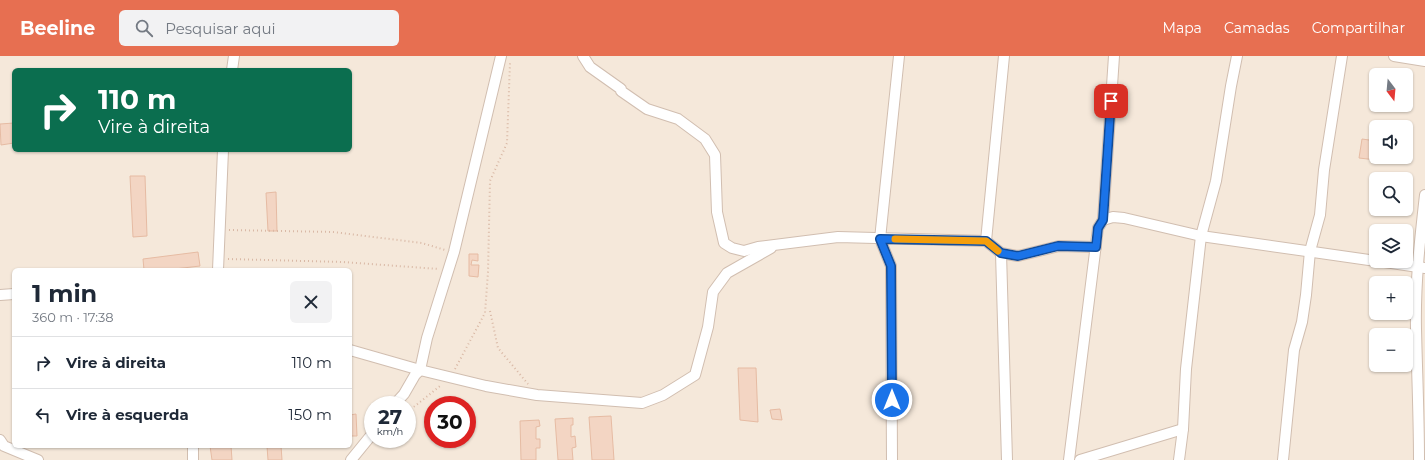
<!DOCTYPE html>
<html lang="pt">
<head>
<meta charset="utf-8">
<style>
  :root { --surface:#fff; --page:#f2f2f3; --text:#1f2937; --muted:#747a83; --line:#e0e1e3; --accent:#e76f51 }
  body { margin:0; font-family:Montserrat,sans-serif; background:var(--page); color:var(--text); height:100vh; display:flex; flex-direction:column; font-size:15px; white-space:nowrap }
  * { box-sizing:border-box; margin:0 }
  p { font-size:13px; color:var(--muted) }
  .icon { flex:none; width:22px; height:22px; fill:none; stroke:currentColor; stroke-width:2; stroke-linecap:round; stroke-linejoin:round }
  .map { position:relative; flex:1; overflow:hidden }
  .sheet { position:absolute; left:12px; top:212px; width:340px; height:180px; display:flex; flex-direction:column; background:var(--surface); border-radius:6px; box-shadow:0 1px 3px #0004 }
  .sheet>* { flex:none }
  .banner { position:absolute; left:12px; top:12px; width:340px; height:84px; border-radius:6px; box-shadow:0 1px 3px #0004; background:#0b6e4f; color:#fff; overflow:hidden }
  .needle { width:26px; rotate:164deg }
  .tools { position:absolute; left:1369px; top:12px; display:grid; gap:8px }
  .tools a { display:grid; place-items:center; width:44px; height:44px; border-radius:6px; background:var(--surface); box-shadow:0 1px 3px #0004; font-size:20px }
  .speed { position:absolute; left:364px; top:340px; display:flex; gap:8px; font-size:20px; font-weight:700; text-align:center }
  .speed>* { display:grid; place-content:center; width:52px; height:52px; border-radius:50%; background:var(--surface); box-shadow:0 1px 3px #0004; line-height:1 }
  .speed small { font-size:10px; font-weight:400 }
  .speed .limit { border:6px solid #d22; background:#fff; color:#111 }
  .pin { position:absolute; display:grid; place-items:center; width:34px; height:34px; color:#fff; margin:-17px; border-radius:8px; box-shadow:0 2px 6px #0006 }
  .me { position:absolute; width:44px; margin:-22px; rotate:0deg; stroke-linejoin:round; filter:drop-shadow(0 0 3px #0008) }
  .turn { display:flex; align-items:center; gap:14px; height:84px; padding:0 20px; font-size:18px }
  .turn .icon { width:52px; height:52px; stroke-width:2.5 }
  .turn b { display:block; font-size:28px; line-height:34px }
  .round { display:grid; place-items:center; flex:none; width:42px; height:42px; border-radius:6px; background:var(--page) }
  .summary { display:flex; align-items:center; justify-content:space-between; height:68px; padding:0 20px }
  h1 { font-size:24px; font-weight:700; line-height:30px }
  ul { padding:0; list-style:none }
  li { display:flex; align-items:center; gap:12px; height:52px; padding:0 20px; border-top:1px solid var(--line) }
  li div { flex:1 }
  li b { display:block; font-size:15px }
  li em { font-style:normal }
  header { display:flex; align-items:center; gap:24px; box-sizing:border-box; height:56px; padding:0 20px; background:var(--accent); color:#fff }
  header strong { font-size:19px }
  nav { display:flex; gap:22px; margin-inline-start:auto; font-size:14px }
  .search { width:280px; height:36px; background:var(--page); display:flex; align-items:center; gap:10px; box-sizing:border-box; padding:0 14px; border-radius:6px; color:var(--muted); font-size:15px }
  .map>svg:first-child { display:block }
</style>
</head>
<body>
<header>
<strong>Beeline</strong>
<div class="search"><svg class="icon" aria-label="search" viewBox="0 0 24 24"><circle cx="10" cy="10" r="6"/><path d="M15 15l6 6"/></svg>Pesquisar aqui</div>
<nav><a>Mapa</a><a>Camadas</a><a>Compartilhar</a></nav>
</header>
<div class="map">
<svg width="1425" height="404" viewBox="0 0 1425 404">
  <rect width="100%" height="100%" fill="#fdf6ec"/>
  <path fill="#f5e8da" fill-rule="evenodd" d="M0,0H1425V404H0ZM14,14H350V94H14ZM1376,19H1406V49H1376ZM1376,71H1406V101H1376ZM1376,123H1406V153H1376ZM1376,175H1406V205H1376ZM14,214H350V390H14ZM1376,227H1406V257H1376ZM1376,279H1406V309H1376ZM373,349H407V383H373ZM433,349H467V383H433Z"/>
  <g fill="#f3d5c3" stroke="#e6bba3">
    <polygon points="14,67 14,87 1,89 0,68"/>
    <polygon points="1362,83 1376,85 1376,104 1359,102"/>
    <polygon points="130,120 145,120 147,180 133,181"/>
    <polygon points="276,136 277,175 268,175 266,137"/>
    <polygon points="198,196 200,210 166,214 144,214 143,203"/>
    <polygon points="469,198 478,198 478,205 472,204 471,209 479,209 478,221 469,220"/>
    <polygon points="738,312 756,312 758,366 740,364"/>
    <polygon points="780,353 782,364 772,363 770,354"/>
    <polygon points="356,358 357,380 350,380 350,359"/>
    <polygon points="611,360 614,404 592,404 589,361"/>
    <polygon points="573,362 573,369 571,369 571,381 575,380 576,391 572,392 573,404 558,404 555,363"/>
    <polygon points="539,364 540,370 536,371 536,383 540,383 540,392 536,392 536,404 521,404 520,365"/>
    <polygon points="210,390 231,390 232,404 212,404"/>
    <polygon points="267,390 281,390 282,404 268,404"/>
  </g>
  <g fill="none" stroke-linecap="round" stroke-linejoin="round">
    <defs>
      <g id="minor">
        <polyline points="583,0 590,11 621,33 621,35 647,53 678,63 705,83 715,99 717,156 724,187 732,192 744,195 758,191 838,181 986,185 1001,197 1018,200 1059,190 1096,191"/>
        <polyline points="1394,0 1425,5"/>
        <polyline points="232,14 234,0"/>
        <polyline points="1103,164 1114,0"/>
        <polyline points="986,185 1004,0"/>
        <polyline points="1001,197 1007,404"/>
        <polyline points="1378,205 1425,212"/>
        <polyline points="218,214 223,94"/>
        <polyline points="0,239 14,238"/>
        <polyline points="350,294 420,314 486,330 537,339 642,347 663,339 695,319 708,271 713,236 727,217 771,192"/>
        <polyline points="394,349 404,338 415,319 420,314 427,282 454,196 501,0"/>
        <polyline points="0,384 4,390 38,404"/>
        <polyline points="193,390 193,404"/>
        <polyline points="351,404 373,377"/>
        <polyline points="892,404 891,210 880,183 899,0"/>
        <polyline points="1069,404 1098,172 1103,164 1113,161 1124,162 1201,180 1376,205"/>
        <polyline points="1080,404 1183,373"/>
        <polyline points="1179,404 1183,373 1186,313 1201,180 1216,125 1231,30 1237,0"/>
        <polyline points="1283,404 1294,294 1302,266 1306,239 1310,195 1320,159 1324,114 1342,0"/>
        <path d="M1419,404C1419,360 1417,317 1416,273C1415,228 1420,183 1425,139"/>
      </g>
    </defs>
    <use href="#minor" stroke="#d1beb0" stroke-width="12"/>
    <g stroke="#d9b8a5" stroke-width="2" stroke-dasharray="1 3" stroke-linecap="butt">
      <polyline points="229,174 333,176 422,187 445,194"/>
      <polyline points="228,203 343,206 439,213"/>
      <polyline points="490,255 498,292 528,328"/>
      <polyline points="455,313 485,257 488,216 490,125 507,87 510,7"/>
      <polyline points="407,355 415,350 440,330"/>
    </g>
    <use href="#minor" stroke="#fff" stroke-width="10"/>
  </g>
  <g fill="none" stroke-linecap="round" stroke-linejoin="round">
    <defs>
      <polyline id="route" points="892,344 891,210 880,183 986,185 1001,197 1018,200 1058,190 1096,191 1098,172 1103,164 1111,45"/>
    </defs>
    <use href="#route" stroke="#114b97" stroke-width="10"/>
    <use href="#route" stroke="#1a73e8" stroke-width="7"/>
    <polyline stroke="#f59e0b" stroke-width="7" points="895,183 986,185 998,195"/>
  </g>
</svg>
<div class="tools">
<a><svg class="needle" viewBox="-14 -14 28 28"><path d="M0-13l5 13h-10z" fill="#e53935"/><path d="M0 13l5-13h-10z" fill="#747a83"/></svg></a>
<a><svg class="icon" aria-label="sound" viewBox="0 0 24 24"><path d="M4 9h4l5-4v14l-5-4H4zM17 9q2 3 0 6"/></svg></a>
<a><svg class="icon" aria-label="search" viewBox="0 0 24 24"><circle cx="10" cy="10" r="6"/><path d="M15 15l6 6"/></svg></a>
<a><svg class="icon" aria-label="layers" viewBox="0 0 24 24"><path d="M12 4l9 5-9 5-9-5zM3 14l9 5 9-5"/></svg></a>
<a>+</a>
<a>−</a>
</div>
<div class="speed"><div>27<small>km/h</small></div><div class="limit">30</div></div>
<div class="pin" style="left:1111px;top:45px;background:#d93025"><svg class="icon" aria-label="arrive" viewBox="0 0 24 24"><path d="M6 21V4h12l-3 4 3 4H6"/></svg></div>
<svg class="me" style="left:892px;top:344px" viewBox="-20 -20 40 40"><circle r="17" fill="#1a73e8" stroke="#fff" stroke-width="3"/><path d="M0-11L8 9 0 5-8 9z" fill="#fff"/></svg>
<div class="banner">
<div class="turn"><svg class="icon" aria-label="right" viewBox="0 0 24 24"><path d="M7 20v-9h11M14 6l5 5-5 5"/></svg><div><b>110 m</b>Vire à direita</div></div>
</div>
<section class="sheet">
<div class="summary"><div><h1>1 min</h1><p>360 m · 17:38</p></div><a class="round"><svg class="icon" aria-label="close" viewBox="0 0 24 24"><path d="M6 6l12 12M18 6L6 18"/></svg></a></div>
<ul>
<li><svg class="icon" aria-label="right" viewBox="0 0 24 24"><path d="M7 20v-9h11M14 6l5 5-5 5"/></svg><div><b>Vire à direita</b></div><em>110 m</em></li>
<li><svg class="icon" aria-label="left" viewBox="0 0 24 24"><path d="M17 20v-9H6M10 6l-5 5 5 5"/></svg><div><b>Vire à esquerda</b></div><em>150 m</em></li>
</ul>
</section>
</div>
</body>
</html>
